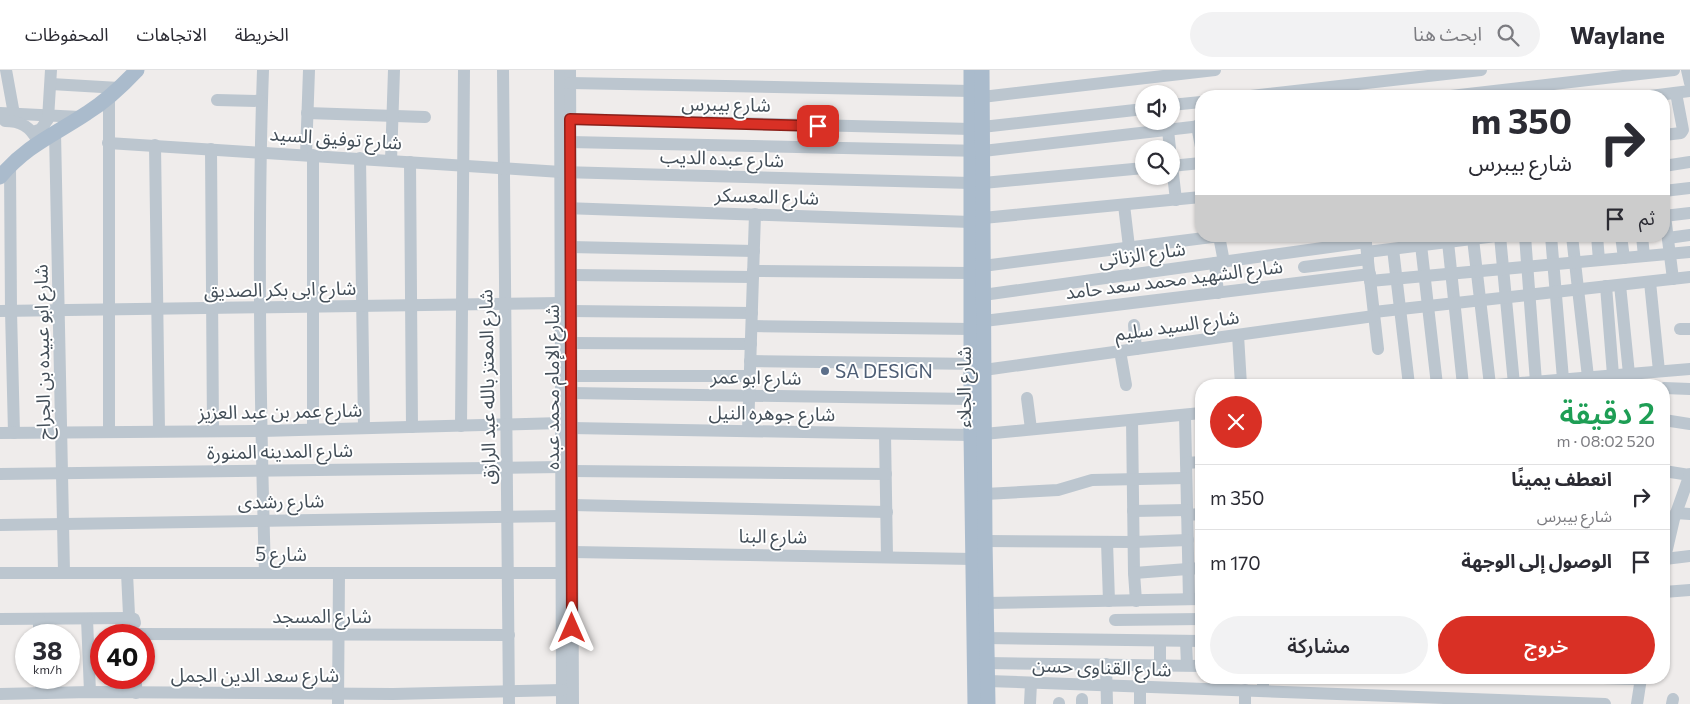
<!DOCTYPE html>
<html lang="ar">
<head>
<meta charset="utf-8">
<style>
  :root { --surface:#fff; --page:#f2f2f3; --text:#2b2b33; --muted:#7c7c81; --line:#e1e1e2; --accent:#d93025 }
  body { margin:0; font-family:Commissioner,"Noto Sans Arabic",sans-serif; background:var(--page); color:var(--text); direction:rtl; height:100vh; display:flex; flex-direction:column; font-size:19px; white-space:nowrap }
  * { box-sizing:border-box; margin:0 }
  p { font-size:16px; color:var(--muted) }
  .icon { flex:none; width:28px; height:28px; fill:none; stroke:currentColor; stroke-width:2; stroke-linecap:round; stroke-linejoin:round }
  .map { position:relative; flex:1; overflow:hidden; direction:ltr }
  .sheet { position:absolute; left:1195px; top:309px; width:475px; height:305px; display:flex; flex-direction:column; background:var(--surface); border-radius:20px; box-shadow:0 1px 4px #0004; direction:rtl }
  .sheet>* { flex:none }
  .hud { position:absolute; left:1195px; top:20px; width:475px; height:152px; border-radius:20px; box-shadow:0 1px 4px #0004; direction:rtl; background:#fff; color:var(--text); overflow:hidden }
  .tools { position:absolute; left:1135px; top:15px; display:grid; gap:10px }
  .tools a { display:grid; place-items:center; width:45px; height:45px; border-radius:50%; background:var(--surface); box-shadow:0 1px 4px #0004; font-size:25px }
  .speed { position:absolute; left:15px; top:554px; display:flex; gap:10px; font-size:25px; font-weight:700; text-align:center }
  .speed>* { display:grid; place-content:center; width:65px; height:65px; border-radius:50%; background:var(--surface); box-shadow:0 1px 4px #0004; line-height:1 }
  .speed small { font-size:12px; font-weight:400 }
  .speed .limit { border:8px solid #d22; background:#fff; color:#111 }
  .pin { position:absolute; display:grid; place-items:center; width:42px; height:42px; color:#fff; margin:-21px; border-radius:10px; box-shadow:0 2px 8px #0006 }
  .me { position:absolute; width:55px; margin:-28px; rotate:0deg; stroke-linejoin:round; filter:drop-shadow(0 0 4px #0008) }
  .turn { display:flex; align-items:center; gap:18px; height:105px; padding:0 15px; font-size:22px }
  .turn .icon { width:65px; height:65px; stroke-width:2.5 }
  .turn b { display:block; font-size:35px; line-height:42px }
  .then { display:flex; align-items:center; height:48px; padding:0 15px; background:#0003; gap:10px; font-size:19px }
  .round { display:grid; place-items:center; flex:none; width:52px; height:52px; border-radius:26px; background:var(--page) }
  .headline { display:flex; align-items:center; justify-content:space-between; height:85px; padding:0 15px }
  h1 { font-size:30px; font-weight:600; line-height:38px; color:#1e9e55 }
  .button { display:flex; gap:10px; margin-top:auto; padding:10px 15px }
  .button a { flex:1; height:58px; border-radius:30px; background:var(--accent); color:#fff; font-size:20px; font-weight:600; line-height:58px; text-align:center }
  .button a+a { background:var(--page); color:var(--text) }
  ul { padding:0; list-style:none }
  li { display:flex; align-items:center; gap:15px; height:65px; padding:0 15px; border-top:1px solid var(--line) }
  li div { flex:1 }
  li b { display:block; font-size:19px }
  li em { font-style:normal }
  header { display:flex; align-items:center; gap:30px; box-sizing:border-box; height:70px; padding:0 25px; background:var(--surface); border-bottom:1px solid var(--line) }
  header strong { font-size:24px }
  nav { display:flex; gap:28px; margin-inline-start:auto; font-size:18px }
  .search { width:350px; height:45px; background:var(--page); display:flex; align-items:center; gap:12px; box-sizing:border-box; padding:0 18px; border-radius:28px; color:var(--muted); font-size:19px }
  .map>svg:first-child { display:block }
</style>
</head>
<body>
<header>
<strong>Waylane</strong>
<div class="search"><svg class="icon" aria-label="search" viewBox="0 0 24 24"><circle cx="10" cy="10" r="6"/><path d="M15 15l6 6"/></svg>ابحث هنا</div>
<nav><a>الخريطة</a><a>الاتجاهات</a><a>المحفوظات</a></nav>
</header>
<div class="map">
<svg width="1690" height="634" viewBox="0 0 1690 634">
  <rect width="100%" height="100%" fill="#efeceb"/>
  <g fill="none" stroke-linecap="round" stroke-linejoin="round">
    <g stroke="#bcc6cf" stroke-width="12">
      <polyline points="6,0 14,44"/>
      <path d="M263,0C257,167 260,335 265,502"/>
      <polyline points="503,0 509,634"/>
      <polyline points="560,0 562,634"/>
      <polyline points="570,0 573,634"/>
      <polyline points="1687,0 1690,13"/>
      <polyline points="570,13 971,21"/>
      <polyline points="51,14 119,18"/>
      <polyline points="1251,26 1481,0"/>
      <polyline points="1451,26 1674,0"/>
      <polyline points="1650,26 1690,21"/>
      <polyline points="982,27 1215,0"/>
      <polyline points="217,30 261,31"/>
      <polyline points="1171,35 1201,32"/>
      <polyline points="0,43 80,47"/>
      <polyline points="307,43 425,47"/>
      <polyline points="570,49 971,59"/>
      <path d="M5,51C20,51 30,56 37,70"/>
      <polyline points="1197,56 1201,77"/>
      <polyline points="982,57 1144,39"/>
      <polyline points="1168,60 1170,79"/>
      <polyline points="33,62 41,59 48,49 51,0"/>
      <polyline points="55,62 64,502"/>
      <polyline points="1664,65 1681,63 1683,60 1676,23"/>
      <polyline points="570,72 983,81 1201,56"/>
      <polyline points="108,73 561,102 971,113"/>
      <polyline points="155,75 159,361"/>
      <polyline points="211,79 213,361"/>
      <polyline points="306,85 309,0"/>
      <polyline points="1171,87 1176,130"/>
      <polyline points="360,88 364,358"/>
      <polyline points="391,91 394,0"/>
      <polyline points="410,92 412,357"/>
      <polyline points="10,96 11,241 14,363"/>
      <polyline points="1171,96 1201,93"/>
      <polyline points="1664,96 1690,92"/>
      <polyline points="983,113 1144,98"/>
      <polyline points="1664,121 1690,118"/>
      <polyline points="1124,135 1129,177"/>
      <polyline points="564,138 971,152"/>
      <polyline points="1664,146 1690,143"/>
      <polyline points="1665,146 1673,209"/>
      <polyline points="983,148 1201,127"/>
      <polyline points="1219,166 1224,192"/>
      <polyline points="1500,166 1514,314"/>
      <polyline points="1525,166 1536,312"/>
      <polyline points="1551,166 1563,309"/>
      <polyline points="1572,166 1588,307"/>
      <polyline points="1597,166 1599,190"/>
      <polyline points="1621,166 1624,188"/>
      <polyline points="1642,166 1644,186"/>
      <polyline points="1668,168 1690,165"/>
      <polyline points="1473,169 1490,315"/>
      <polyline points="1448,172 1463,315"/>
      <polyline points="1366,174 1378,279"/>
      <polyline points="1421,175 1437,315"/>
      <polyline points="570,177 754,181"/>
      <polyline points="1393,179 1409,315"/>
      <polyline points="1367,182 1496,166"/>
      <polyline points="1215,193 1218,223"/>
      <polyline points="975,197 1220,166"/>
      <polyline points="1304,197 1368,189"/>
      <polyline points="753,201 971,203"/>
      <polyline points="571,205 753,207"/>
      <polyline points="1370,211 1690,182"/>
      <polyline points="1650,212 1659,301"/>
      <polyline points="1620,215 1629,304"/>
      <polyline points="1606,216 1613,305"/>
      <polyline points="983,225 1366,172"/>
      <polyline points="0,241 561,233"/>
      <polyline points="571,241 752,243"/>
      <polyline points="1374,242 1690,207"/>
      <polyline points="984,251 1370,204"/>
      <polyline points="1134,255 1136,279"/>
      <polyline points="752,256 971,259"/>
      <polyline points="1680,259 1690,259"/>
      <polyline points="1238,265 1241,315"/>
      <polyline points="571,273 751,274"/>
      <polyline points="1120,281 1126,315"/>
      <polyline points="750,291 979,294"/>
      <polyline points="984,300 1374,246"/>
      <polyline points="571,306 750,306"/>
      <polyline points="1497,315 1690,299"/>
      <polyline points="1664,318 1690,319"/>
      <polyline points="571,323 971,329"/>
      <polyline points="1027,328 1031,359"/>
      <polyline points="1185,345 1189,529"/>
      <polyline points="1132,350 1134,503 1136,531"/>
      <polyline points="1664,350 1690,354"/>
      <polyline points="461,356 464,0"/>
      <polyline points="571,358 971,365"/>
      <polyline points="313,359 313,85"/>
      <polyline points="109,361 109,27"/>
      <polyline points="748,361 755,144"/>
      <polyline points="0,363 262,361 561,353"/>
      <polyline points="885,364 887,486"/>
      <polyline points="984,364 1201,343"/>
      <polyline points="1186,393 1201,392"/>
      <polyline points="572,401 886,404"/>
      <polyline points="1664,401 1690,405"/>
      <polyline points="0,404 561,397"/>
      <polyline points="985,424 1058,420 1092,410 1186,408"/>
      <polyline points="572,435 887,442"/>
      <polyline points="1133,441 1187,440"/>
      <polyline points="1676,443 1690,444"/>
      <polyline points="1187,445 1201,444"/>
      <polyline points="0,455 562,446"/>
      <polyline points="985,471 1134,472 1188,470"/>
      <polyline points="1107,472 1109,531"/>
      <polyline points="572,482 973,489"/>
      <polyline points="1665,489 1690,486"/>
      <polyline points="1664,492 1674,449 1690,404"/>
      <polyline points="0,503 562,503"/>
      <polyline points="127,503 129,545 131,548 134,549 135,553"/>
      <polyline points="1134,503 1201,498"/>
      <polyline points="1664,522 1690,520"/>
      <polyline points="986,533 1201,529"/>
      <polyline points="0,549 131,548"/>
      <polyline points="39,549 39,565"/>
      <polyline points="87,549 90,622"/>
      <polyline points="1115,550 1201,549"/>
      <polyline points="135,564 509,565"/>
      <polyline points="986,568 1201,571"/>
      <polyline points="1160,571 1160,595"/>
      <polyline points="1186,571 1187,595"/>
      <polyline points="987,593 1201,596"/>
      <polyline points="1106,594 1107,634"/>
      <polyline points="41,608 41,623"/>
      <polyline points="136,608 136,623"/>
      <polyline points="1603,608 1640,609"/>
      <polyline points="988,611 1605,634"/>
      <polyline points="1263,621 1263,608"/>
      <polyline points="0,624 90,622 393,624 562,620"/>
      <polyline points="338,634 339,503"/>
      <polyline points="1030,634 1031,613"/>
      <polyline points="1059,634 1059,633"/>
      <polyline points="1082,634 1082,629"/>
      <polyline points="1140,634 1140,617"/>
      <polyline points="1245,634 1245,620"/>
      <polyline points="1637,634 1641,608"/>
      <polyline points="1672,634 1673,629"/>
    </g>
    <g stroke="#abc" stroke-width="15">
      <polyline points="971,0 971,365 975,634"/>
      <polyline points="982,0 985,471 988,634"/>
      <path d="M0,107C27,75 54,65 87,43C106,31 122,16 137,0"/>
    </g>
  </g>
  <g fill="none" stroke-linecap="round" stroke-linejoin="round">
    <defs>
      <polyline id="route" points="572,558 570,49 818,56"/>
    </defs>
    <use href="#route" stroke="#8d1f18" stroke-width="12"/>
    <use href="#route" stroke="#d93025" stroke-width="9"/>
  </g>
  <circle fill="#5c6f8a" stroke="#fff" stroke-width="2" cx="825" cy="301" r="5"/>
  <g text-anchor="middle" stroke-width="4" stroke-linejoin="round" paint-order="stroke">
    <g font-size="19" fill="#444f59" stroke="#fff">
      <text transform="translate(726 34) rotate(1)" y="7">شارع بيبرس</text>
      <text transform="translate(336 68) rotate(4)" y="7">شارع توفيق السيد</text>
      <text transform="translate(722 88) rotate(2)" y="7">شارع عبده الديب</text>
      <text transform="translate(767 126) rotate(2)" y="7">شارع المعسكر</text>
      <text transform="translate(1142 184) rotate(-8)" y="7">شارع الزناتى</text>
      <text transform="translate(1174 209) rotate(-7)" y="7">شارع الشهيد محمد سعد حامد</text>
      <text transform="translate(280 219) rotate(-1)" y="7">شارع ابى بكر الصديق</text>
      <text transform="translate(1177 255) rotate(-8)" y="7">شارع السيد سليم</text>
      <text transform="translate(42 282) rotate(-91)" y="7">شارع ابو عبيده بن الجراح</text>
      <text transform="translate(756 307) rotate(1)" y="7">شارع ابو عمر</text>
      <text transform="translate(487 317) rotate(-91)" y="7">شارع المعتز بالله عبد الرازق</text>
      <text transform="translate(552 317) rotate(-90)" y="7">شارع الإمام محمد عبده</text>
      <text transform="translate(964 317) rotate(-90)" y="7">شارع الجلاء</text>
      <text transform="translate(280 341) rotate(-1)" y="7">شارع عمر بن عبد العزيز</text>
      <text transform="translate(772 343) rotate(1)" y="7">شارع جوهره النيل</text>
      <text transform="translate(280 381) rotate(-1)" y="7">شارع المدينه المنورة</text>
      <text transform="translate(281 431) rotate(-1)" y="7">شارع رشدى</text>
      <text transform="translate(773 466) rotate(1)" y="7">شارع البنا</text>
      <text x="281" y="491">شارع 5</text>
      <text x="322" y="553">شارع المسجد</text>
      <text transform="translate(1102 597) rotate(2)" y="7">شارع القناوى حسن</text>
      <text x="255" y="612">شارع سعد الدين الجمل</text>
    </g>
    <g font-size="19" fill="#4e5e75" stroke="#fff" text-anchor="start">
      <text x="835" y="308">SA DESIGN</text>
    </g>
  </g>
</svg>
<div class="tools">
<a><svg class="icon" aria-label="sound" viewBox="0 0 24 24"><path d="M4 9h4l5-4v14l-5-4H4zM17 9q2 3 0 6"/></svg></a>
<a><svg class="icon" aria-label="search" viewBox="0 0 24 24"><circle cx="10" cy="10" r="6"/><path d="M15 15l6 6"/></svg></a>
</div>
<div class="speed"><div>38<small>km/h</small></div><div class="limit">40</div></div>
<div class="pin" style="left:818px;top:56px;background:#d93025"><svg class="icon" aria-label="arrive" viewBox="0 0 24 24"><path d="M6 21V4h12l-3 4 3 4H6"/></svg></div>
<svg class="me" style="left:572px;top:558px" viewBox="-20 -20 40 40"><path d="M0-17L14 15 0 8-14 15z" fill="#d93025" stroke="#fff" stroke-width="4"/></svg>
<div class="hud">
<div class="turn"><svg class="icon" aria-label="right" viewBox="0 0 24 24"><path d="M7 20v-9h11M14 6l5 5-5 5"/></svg><div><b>350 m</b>شارع بيبرس</div></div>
<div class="then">ثم<svg class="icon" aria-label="arrive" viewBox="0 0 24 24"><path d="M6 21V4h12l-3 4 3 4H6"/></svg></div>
</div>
<section class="sheet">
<div class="headline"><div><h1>2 دقيقة</h1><p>520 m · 08:02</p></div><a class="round" style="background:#d93025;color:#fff"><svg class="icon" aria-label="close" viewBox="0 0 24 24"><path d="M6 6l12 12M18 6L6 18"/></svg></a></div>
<ul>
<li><svg class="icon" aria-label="right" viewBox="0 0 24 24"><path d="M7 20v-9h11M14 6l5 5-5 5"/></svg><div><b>انعطف يمينًا</b><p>شارع بيبرس</p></div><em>350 m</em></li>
<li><svg class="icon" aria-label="arrive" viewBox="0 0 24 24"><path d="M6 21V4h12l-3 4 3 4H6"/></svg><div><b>الوصول إلى الوجهة</b></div><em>170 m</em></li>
</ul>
<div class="button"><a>خروج</a><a>مشاركة</a></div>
</section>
</div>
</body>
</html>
